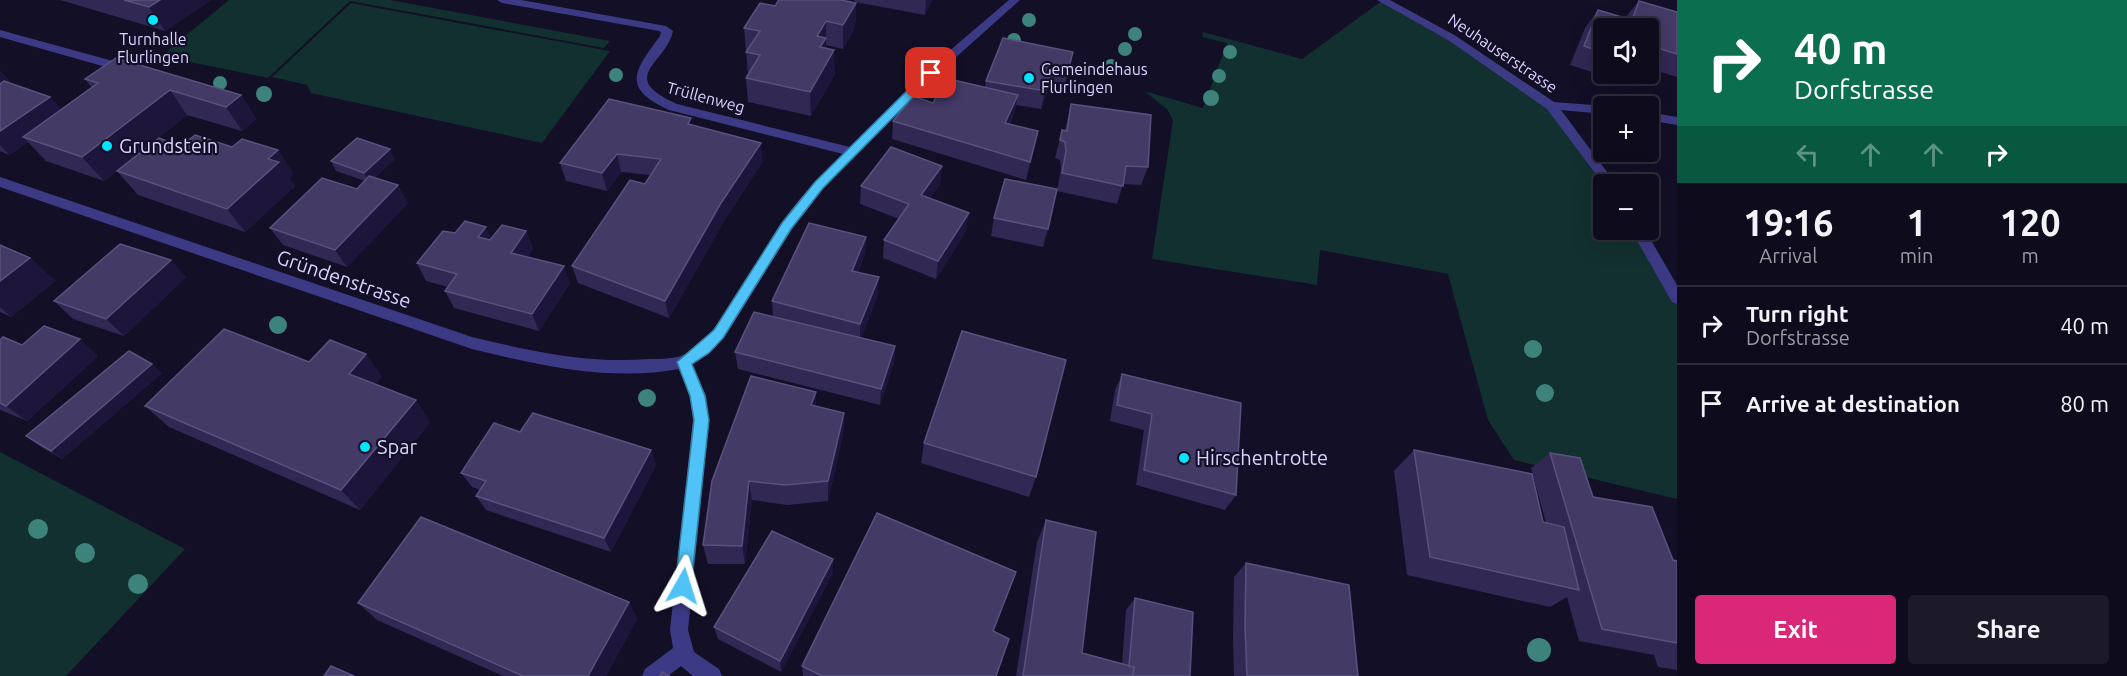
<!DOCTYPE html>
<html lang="en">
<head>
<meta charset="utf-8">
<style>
  :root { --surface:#0e0b1c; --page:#1c1929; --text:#f1f3f6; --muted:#9b9ba3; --line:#2e2b3b; --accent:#db2777 }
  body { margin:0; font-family:Ubuntu,sans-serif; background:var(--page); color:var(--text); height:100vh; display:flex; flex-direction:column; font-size:22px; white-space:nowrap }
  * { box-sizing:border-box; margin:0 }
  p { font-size:20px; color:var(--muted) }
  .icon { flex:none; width:33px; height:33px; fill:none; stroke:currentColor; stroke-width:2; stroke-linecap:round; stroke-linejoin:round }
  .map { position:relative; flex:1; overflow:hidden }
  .side { display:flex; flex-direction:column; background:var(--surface); width:450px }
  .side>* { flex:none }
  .top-card { background:#0b6e4f; color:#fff; overflow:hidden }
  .tools { position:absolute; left:1593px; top:18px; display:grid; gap:12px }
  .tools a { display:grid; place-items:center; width:66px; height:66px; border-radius:6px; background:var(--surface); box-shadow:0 6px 24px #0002,0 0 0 2px var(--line); font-size:30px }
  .pin { position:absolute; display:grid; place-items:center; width:51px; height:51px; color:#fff; margin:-26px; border-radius:12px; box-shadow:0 3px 9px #0006 }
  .me { position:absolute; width:66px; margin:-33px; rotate:6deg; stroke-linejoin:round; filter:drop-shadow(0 0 4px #0008) }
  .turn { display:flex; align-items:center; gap:21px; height:126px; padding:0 18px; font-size:27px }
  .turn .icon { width:78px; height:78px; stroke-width:2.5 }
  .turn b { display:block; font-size:42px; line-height:51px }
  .lanes { display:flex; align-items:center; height:57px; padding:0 18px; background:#0003; justify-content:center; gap:30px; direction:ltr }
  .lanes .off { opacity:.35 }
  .eta { display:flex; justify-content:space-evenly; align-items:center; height:102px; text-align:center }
  .eta b { font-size:36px; font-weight:700; line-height:42px }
  .button { display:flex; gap:12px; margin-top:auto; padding:12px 18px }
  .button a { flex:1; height:69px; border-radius:6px; background:var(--accent); color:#fff; font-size:24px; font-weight:700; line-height:69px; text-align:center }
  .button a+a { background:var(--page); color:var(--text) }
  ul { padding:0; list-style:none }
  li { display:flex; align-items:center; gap:18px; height:78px; padding:0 18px; border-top:2px solid var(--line) }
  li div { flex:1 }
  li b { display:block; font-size:22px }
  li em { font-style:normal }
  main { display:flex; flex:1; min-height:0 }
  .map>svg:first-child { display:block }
</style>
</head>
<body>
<main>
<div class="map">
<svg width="1677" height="676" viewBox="0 0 1677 676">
  <rect width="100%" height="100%" fill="#130f26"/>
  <g fill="#12302f">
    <polygon points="229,0 390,0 610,41 604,48 350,1 268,78 161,56"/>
    <polygon points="1383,0 1421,20 1551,106 1610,184 1604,184 1604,230 1638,230 1677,298 1677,499 1514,460 1488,420 1448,274 1320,250 1317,285 1152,259 1173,120 1167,109 1144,91 1203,108 1227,43 1202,37 1203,32 1302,59"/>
    <polygon points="351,3 610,51 542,143 311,93 307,85 272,77"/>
    <polygon points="0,452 185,549 66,676 0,676"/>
  </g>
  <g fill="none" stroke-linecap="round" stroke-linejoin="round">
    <g fill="#3d3a85" fill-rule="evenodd">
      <path d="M497,0H521L666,26L673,31C666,64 616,77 677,104L850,147L927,70L1009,0H1020L935,76L824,188L792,229L724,338L692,364L706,396L709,420L688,630L694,652L719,669L722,676H693L681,666L668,676H642L645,669L673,648L670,630L693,420L690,396L679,369C610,382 539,365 472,349L0,187V177L472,337C530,351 589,364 649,359C659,359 671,359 681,356C721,339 757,258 782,222C800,197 821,175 843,154L669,110C620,88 635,70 660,36L661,32L659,31L502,3Z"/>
      <polygon points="1377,0 1390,0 1456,36 1554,102 1606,106 1604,106 1604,114 1561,110 1616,184 1604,185 1547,109 1448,40"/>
      <polygon points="0,30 131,66 133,69 127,73 0,37"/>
      <polygon points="1648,112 1677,117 1677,125 1648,120"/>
      <polygon points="1631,230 1645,230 1677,285 1677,304 1672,302"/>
    </g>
  </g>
  <g fill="#3d827b">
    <circle cx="1029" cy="20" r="7"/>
    <circle cx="1135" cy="34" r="7"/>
    <circle cx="1014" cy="40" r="7"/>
    <circle cx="1125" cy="49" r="7"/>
    <circle cx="1230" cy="52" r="7"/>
    <circle cx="1111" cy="66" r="7"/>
    <circle cx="616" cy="75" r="7"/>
    <circle cx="1219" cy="76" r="7"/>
    <circle cx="220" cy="83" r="7"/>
    <circle cx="264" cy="94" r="8"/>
    <circle cx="1211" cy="98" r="8"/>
    <circle cx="278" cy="325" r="9"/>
    <circle cx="1533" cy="349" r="9"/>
    <circle cx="1545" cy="393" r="9"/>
    <circle cx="647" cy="398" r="9"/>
    <circle cx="38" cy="529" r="10"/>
    <circle cx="85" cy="553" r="10"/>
    <circle cx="138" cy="584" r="10"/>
    <circle cx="1539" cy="650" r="12"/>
  </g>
  <g fill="#312854">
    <polygon points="60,0 211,0 165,31"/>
    <polygon points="855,0 932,0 925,15 855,2"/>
    <polygon points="1639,1 1677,12 1677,77 1648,68 1648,28 1604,28 1604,74 1642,74 1632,85 1570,65 1585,28 1598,10 1625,18"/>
    <polygon points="856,3 855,27 843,49 826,45 826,46 835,74 811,116 748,102 746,78 748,74 744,28 775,6"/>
    <polygon points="1073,52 1064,89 1049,86 1041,109 1016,105 1014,113 1010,124 1034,149 1026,180 892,139 893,121 933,103 985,87 986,81"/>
    <polygon points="0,71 12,84 50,97 61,110 92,88 85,79 241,95 256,119 242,131 187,115 104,181 46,161 28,142 9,155 0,151"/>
    <polygon points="1071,104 1148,167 1141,185 1123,184 1117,204 1057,191 1061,169 1060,160 1055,158 1062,130 1065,130"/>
    <polygon points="692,125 763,161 724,221 669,318 578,283 572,266 645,184 650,175 621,172 607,191 566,181 560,163"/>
    <polygon points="181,146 232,147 278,150 293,174 289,178 295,186 245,232 138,195 117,171"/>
    <polygon points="395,159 374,178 408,203 347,267 283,245 270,228 357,189 365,181 336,171 331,161"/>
    <polygon points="942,166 940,184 930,198 966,231 936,279 883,258 884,240 899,219 860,204 861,186"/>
    <polygon points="994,218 1048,229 1043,247 991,236"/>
    <polygon points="526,231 533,249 527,257 570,283 539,331 454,308 445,291 448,287 426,281 417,263 455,233 492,239"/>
    <polygon points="866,237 865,254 858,272 878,295 861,338 895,346 894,363 880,405 738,369 735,352 773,317 772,301"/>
    <polygon points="0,245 30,258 55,281 11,317 0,312"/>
    <polygon points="186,277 124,336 73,319 54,301"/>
    <polygon points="0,340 22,345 98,356 27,421 0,410"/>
    <polygon points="309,362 382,376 375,384 430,422 360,510 169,427 145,406"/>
    <polygon points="162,373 62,459 38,445 26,436"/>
    <polygon points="1122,374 1236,495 1225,510 1136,485 1144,430 1110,421 1115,390"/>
    <polygon points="816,392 816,406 844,413 843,434 828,501 787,505 752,500 745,564 708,564 703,545 712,481"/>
    <polygon points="520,432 651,450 656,465 611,552 486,510 476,496 480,490 472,487 461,473"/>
    <polygon points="924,443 1036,477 1029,497 921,463"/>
    <polygon points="1414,450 1543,522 1546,523 1531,468 1550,453 1593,497 1673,560 1677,561 1677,670 1658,667 1654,655 1579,641 1567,597 1550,607 1407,575 1394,471"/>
    <polygon points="1046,520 1082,653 1122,664 1126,610 1135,598 1190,676 1016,676 1037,542"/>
    <polygon points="1246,563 1358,676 1234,676 1233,639 1234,577"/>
    <polygon points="833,573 781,672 718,639 714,627"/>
    <polygon points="629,602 637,619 606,676 503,676 377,620 358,603"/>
    <polygon points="993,631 996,676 803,676 802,666"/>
  </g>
  <g fill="#1d163a">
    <polygon points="160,0 211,0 165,31 149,7"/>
    <polygon points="926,0 932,0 925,15"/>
    <polygon points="856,3 855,27 843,49 843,25"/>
    <polygon points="826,21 826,62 817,36"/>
    <polygon points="834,50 835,74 811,116 810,92"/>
    <polygon points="1053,67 1049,86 1041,109 1045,91"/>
    <polygon points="0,71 16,89 0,100"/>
    <polygon points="170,90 187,115 104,181 82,157"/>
    <polygon points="241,95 256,119 242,131 226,107"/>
    <polygon points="1018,95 1014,113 1002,141 1005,123"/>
    <polygon points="50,97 66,115 23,137 28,142 9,155 0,145 0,131"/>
    <polygon points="1038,131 1034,149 1026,180 1030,162"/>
    <polygon points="761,143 763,161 724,221 669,318 665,301 721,203"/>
    <polygon points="390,149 395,159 369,182 364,173"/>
    <polygon points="278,150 293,174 289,178 295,186 245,232 227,209 268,159"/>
    <polygon points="617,154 621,172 607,191 602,173"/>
    <polygon points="942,166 940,184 919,213 921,195"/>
    <polygon points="398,185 408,203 347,267 335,250"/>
    <polygon points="969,213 966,231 936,279 938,261"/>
    <polygon points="486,227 494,244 478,237"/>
    <polygon points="526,231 533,249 518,270 511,253"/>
    <polygon points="866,237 865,254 851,288 852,271"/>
    <polygon points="30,258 55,281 11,317 0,307 0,281"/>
    <polygon points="171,260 186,277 124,336 106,319"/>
    <polygon points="564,266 570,283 539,331 532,314"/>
    <polygon points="879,277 878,295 860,341 860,324"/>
    <polygon points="80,339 98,356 27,421 6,406"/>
    <polygon points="895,346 894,363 880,405 881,389"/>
    <polygon points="366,354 382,376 365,396 349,374"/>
    <polygon points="152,364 162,373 62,459 51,451"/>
    <polygon points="816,392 816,414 811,405"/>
    <polygon points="416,400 430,422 360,510 341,490"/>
    <polygon points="844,413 843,434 828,501 828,481"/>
    <polygon points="651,450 656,465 611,552 604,538"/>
    <polygon points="749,481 752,500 745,564 742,546"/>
    <polygon points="833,559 833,573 781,672 780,661"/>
    <polygon points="629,602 637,619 606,676 588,676"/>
  </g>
  <g fill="#433a66" stroke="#5a527e" stroke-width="1.5">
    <polygon points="124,0 160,0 149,7"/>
    <polygon points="779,0 841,0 856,3 843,25 826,21 817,36 826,38 820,47 834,50 810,92 746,78 760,55 746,52 760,31 744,28 760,3 775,6"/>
    <polygon points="1639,1 1677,12 1677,54 1654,47 1648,63 1648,28 1604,28 1604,53 1584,46 1598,10 1632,20"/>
    <polygon points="1003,38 1073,52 1068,71 1053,67 1045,91 986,81"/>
    <polygon points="116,58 241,95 226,107 170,90 82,157 23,137 98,83 85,79"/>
    <polygon points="945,78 1018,95 1005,123 1038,131 1030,162 893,121 913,96 933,103"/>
    <polygon points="4,81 50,97 0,131 0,84"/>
    <polygon points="609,99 691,118 688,124 761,143 721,203 665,301 572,266 630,180 645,184 661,159 617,154 602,173 560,163"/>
    <polygon points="1071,104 1151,115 1148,167 1126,166 1123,186 1062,173 1066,151 1065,142 1060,140 1062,130 1067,131"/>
    <polygon points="195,135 232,147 242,139 278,150 268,159 279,162 227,209 117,171 159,138 181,146"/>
    <polygon points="357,138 390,149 364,173 331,161"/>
    <polygon points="891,147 942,166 921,195 969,213 938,261 884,240 909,204 861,186"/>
    <polygon points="369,176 398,185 335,250 270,228 322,178 357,189"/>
    <polygon points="1005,179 1057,189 1048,229 994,218"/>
    <polygon points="465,221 486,227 478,237 490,240 502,225 526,231 511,253 564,266 532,314 445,291 457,274 417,263 443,231 455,233"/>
    <polygon points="809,223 866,237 852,271 879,277 860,324 772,301"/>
    <polygon points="120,244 171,260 106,319 54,301"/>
    <polygon points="0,245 30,258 0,281"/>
    <polygon points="754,312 895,346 881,389 735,352"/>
    <polygon points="44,326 80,339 6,406 0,403 0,340 3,337 22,345"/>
    <polygon points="224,329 309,362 330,340 366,354 349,374 416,400 341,490 145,406"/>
    <polygon points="962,331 1066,360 1036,477 924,443"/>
    <polygon points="129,351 152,364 51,451 26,436"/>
    <polygon points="1122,374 1241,403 1236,495 1144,470 1152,414 1117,405"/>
    <polygon points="751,376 816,392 811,405 844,413 828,481 785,485 749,481 742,546 703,545 712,481"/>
    <polygon points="533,413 651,450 604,538 476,496 486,481 461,473 494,423 520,432"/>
    <polygon points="1414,450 1532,474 1543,522 1564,527 1579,590 1430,557"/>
    <polygon points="1550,453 1580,458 1593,497 1652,507 1673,560 1677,561 1677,643 1602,629"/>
    <polygon points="877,513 1016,572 993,631 1009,639 996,676 822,676 802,666"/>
    <polygon points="421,517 629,602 588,676 523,676 358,603"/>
    <polygon points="1046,520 1096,532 1082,653 1134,667 1133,676 1023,676"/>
    <polygon points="772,531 833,559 780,661 714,627"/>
    <polygon points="1246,563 1349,585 1358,676 1247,676 1245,627"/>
    <polygon points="1135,598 1193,612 1190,676 1133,676 1134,667 1129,666"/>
    <polygon points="331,666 354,676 324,676"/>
    <polygon points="662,672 670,676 660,676"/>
  </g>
  <polygon fill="#4fc3f7" stroke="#337fa1" stroke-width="1.5" points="931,70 936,73 935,75 823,188 791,229 723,338 709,353 692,364 705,396 709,420 691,586 689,592 683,594 677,592 675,586 694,420 690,396 677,362 714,330 782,223 815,182 927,71"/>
  <g fill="#00e5ff" stroke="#130f26" stroke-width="2">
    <circle cx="153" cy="20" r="6"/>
    <circle cx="1029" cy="78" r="6"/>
    <circle cx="107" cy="146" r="6"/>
    <circle cx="365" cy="447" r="6"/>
    <circle cx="1184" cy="458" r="6"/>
  </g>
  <g text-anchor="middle" stroke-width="4.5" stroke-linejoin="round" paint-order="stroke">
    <g font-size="16" fill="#d9d4ff" stroke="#130f26">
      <text x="153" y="45">Turnhalle<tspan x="153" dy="18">Flurlingen</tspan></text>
      <text x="1041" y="75" text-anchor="start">Gemeindehaus<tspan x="1041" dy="18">Flurlingen</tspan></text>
    </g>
    <g font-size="16" fill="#d9d4ff" stroke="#130f26">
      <text transform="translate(1503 53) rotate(34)" y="6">Neuhauserstrasse</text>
      <text transform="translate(706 97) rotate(15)" y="6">Trüllenweg</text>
    </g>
    <g font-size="20" fill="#d9d4ff" stroke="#130f26" text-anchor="start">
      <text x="119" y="153">Grundstein</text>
      <text x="377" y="454">Spar</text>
      <text x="1196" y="465">Hirschentrotte</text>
    </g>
    <g font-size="20" fill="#d9d4ff" stroke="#130f26">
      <text transform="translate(344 279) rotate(19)" y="7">Gründenstrasse</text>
    </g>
  </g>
</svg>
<div class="tools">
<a><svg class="icon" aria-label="sound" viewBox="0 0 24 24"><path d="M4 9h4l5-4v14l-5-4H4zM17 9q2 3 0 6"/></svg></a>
<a>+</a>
<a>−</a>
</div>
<div class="pin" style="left:931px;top:73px;background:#d93025"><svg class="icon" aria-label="arrive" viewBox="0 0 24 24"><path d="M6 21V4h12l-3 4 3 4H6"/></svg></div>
<svg class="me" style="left:683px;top:586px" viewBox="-20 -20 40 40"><path d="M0-17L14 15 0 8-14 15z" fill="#4fc3f7" stroke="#fff" stroke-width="4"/></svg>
</div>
<section class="side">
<div class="top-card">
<div class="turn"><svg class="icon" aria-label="right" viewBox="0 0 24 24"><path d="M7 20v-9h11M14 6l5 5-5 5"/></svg><div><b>40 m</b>Dorfstrasse</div></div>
<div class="lanes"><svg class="icon off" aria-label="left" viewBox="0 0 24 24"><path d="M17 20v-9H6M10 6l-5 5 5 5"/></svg><svg class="icon off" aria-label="ahead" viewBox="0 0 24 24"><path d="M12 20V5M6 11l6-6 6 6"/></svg><svg class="icon off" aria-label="ahead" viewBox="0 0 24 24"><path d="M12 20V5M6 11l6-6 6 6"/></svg><svg class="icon" aria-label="right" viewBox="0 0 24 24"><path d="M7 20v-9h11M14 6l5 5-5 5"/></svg></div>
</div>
<div class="eta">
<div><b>19:16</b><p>Arrival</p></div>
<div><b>1</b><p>min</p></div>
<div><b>120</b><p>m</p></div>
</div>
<ul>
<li><svg class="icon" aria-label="right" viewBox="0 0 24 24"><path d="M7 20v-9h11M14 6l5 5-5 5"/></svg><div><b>Turn right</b><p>Dorfstrasse</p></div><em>40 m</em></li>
<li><svg class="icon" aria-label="arrive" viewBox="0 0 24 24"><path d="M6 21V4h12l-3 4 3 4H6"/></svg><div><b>Arrive at destination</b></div><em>80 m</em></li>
</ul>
<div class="button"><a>Exit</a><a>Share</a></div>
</section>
</main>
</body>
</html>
